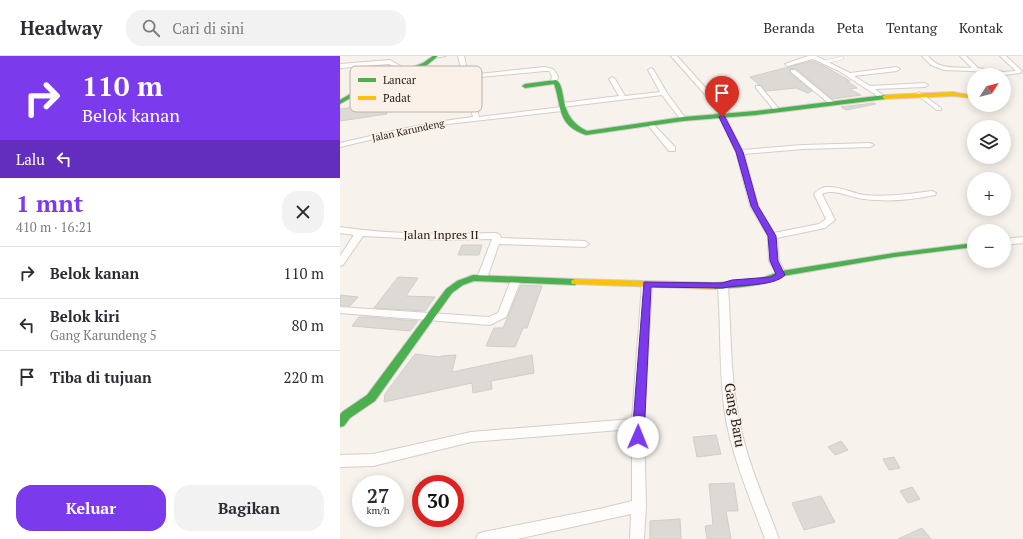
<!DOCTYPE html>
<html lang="id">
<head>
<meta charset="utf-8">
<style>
  :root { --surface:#fff; --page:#f2f2f3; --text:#2b2b33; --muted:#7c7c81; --line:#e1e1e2; --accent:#7c3aed }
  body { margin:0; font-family:"PT Serif",serif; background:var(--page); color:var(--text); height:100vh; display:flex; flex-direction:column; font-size:15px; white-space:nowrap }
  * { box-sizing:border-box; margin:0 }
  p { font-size:13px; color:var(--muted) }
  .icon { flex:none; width:22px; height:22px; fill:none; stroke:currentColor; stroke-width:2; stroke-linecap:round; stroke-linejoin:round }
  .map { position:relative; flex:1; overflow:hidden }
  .drawer { display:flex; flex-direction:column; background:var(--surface); width:340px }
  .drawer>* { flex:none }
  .banner { background:#7c3aed; color:#fff; overflow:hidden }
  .needle { width:26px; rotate:54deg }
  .buttons { position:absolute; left:627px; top:12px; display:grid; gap:8px }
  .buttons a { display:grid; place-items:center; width:44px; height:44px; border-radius:50%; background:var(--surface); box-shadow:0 2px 10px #0003; font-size:20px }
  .speed { position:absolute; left:12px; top:419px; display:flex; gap:8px; font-size:20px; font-weight:700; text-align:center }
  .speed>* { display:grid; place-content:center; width:52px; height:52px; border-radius:50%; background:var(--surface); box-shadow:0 2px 10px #0003; line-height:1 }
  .speed small { font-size:10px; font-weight:400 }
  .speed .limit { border:6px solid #d22; background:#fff; color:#111 }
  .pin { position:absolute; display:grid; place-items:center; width:34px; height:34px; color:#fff; margin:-41px -17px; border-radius:50% 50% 50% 0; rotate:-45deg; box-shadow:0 0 4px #0007 }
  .pin .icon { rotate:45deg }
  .me { position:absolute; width:44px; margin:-22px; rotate:1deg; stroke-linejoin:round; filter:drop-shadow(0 0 3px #0008) }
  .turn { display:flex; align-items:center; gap:14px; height:84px; padding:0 16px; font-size:18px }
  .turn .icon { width:52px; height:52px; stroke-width:2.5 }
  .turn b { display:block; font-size:28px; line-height:34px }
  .then { display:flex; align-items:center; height:38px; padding:0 16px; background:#0003; gap:8px; font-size:15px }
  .round { display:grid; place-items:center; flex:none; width:42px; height:42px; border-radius:16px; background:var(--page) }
  .headline { display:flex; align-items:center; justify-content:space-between; height:68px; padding:0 16px }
  h1 { font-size:24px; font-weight:700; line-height:30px; color:var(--accent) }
  .button { display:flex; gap:8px; margin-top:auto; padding:8px 16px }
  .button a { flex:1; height:46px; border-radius:16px; background:var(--accent); color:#fff; font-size:16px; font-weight:700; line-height:46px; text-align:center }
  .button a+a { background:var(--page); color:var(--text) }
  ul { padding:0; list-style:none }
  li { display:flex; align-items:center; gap:12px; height:52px; padding:0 16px; border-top:1px solid var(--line) }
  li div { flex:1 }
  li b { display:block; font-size:15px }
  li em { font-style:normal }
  header { display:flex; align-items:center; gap:24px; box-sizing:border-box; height:56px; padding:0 20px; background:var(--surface); border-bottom:1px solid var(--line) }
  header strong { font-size:19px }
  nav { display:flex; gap:22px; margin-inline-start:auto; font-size:14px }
  .search { width:280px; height:36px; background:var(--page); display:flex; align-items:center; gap:10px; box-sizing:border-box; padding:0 14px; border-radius:16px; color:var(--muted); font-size:15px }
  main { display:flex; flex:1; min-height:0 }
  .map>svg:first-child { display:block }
</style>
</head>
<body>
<header>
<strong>Headway</strong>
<div class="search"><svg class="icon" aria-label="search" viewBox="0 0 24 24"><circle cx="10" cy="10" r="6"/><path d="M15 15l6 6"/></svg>Cari di sini</div>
<nav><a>Beranda</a><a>Peta</a><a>Tentang</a><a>Kontak</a></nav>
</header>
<main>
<section class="drawer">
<div class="banner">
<div class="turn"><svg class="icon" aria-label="right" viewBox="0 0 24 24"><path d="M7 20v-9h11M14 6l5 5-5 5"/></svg><div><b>110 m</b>Belok kanan</div></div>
<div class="then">Lalu<svg class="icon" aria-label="left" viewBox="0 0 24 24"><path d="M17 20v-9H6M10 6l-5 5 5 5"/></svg></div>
</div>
<div class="headline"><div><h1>1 mnt</h1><p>410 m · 16:21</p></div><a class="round"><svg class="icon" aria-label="close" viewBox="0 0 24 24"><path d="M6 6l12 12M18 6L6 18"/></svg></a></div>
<ul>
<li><svg class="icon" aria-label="right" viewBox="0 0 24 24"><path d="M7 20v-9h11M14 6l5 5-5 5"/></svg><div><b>Belok kanan</b></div><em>110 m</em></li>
<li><svg class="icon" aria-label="left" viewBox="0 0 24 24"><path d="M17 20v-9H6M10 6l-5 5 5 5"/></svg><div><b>Belok kiri</b><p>Gang Karundeng 5</p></div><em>80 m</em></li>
<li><svg class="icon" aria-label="arrive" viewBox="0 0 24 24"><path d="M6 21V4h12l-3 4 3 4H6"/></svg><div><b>Tiba di tujuan</b></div><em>220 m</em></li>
</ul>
<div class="button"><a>Keluar</a><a>Bagikan</a></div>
</section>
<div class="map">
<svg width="683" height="483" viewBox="0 0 683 483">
  <rect width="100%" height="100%" fill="#f7f2ec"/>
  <g fill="#dddad5" stroke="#d1cdc8">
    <polygon points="472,5 484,10 510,25 507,25 517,32 509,33 521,39 492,43 455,12 450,13 450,17 472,35 468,37 456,32 426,35 421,29 418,28 410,21"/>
    <polygon points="46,47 47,58 0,65 0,53"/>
    <polygon points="534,47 536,48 506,54 501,51"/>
    <polygon points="122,189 142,189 139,199 118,199"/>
    <polygon points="58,221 78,222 66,240 95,241 85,255 34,252"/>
    <polygon points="181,229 202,230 187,272 183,272 175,291 146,290 154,272 163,272"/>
    <polygon points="0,239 18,241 10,250 0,250"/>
    <polygon points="19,261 27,261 78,265 70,275 12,270"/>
    <polygon points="75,298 100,301 101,300 116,299 112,316 192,299 194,317 151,325 152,333 133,337 132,327 44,346 45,338"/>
    <polygon points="376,379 381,398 357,401 353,381"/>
    <polygon points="501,385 508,394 495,399 488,391"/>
    <polygon points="554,401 560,412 549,414 543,403"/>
    <polygon points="394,427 398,455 386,455 391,483 367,483 365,470 373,469 369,428"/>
    <polygon points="572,431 580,443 568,447 560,435"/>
    <polygon points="481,440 495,466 464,474 452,447"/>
    <polygon points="340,463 341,483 310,483 310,465"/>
    <polygon points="582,472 591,483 558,483"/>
  </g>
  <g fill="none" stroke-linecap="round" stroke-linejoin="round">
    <defs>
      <polyline id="lane" points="485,6 502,2"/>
      <g id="street">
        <polygon points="93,0 106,0 93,2"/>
        <path d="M118,0H124L128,19L205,11L213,13L218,20L217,25L214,27L211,25L212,20L209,15H205L129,22L139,61L222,51L225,53L222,55L108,68L55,78L0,91V87C44,77 88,66 133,61Z"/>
        <path d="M331,0H337L390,59V61L385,60L402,94L463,89L530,87L534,89L530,91L463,93L404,98L418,150L434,177L479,168L486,163L474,138C478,134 481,131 487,131C499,130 512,137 524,139C547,141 569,138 592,135L596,137L595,139C572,144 547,146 524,143C511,142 497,133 484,137L482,138L495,164L485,172L437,182L439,205L446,218L444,220H438L429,205L428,180L410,150L396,96L379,61L384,60Z"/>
        <polygon points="468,0 476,0 510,17 557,11 560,13 557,15 514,20 530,30 585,27 588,29 585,31 535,33 544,40 545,41 542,43 499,15 473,3 448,10 445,8"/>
        <path d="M582,0H588C599,14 615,11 632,12L620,0H626L638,12L663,16L676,15L660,0H666L682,15L680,17L664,19L632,15L604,14L591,9Z"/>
        <polygon points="50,4 71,16 66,17 49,8 0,12 0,8"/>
        <polygon points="311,12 313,13 327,37 346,63 345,64 341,64 322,39 222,51 219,49 222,47 279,40 269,23 272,21 275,23 285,40 320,36 308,14"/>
        <polygon points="451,14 455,14 495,47 495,49 491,49 451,16"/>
        <polygon points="47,21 51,21 55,24 55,33 72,35 77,47 76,48 72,48 68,38 50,36 49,25 46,22"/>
        <polygon points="416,30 420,30 439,53 439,55 435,55 416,32"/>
        <polygon points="579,36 601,52 601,54 597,54 577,39 576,38"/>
        <polygon points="308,67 312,67 335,91 335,95 329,95 308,69"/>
        <path d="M0,171C51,179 104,178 156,177L160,179L161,182L245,185L249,188L245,191L159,188L147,222L142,225L137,222L152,183L100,184L23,180L3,209L0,210V200L14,179L0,177Z"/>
        <polygon points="683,181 683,187 664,189 664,183"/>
        <polygon points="176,221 181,224 167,259 166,261 150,269 0,257 0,251 149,261 158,257 171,224"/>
        <polygon points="307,225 312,228 304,367 306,450 304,483 290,483 291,458 177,483 136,483 138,478 143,476 259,453 292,445 292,373 131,386 33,410 0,411 0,399 33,398 131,376 292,363 302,228"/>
        <path d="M383,227L388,230C391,273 390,316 398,358C405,401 424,442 439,483H425C410,442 392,401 385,358C379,316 381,273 378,230Z"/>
      </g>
      <g id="fast">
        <polygon points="93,0 98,0 87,9 28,32 0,48 0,44 24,30 83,7"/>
        <path d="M216,24C228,31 216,60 247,75L343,61L416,55L545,39L548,41L545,43L416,59L343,65L246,79C216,69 222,50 214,28L185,32L182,30L185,28Z"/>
        <path d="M634,187V191L554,201L443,220C423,231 396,232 374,233L370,230L374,227L419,223L441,215L554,197Z"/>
        <polygon points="133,219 235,223 239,226 235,229 134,225 123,229 112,237 35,345 10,362 4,370 0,371 0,359 2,356 27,339 106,233 117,225"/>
      </g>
      <g id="slow">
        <polygon points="613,36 634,40 634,42 613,40 545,43 542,41 545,39"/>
        <polygon points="235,223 374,227 378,230 374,233 232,228 231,226 232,224"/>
      </g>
    </defs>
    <use href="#lane" stroke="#d3ceca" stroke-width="4"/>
    <use href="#street" stroke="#d3ceca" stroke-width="2"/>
    <use href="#fast" stroke="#d3ceca" stroke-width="2"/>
    <use href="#slow" stroke="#d3ceca" stroke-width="2"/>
    <use href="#lane" stroke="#fefdfc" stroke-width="3"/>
    <use href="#street" fill="#fefdfc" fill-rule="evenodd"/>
    <use href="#fast" fill="#4caf50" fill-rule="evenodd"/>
    <use href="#slow" fill="#ffc107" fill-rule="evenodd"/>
  </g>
  <path fill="#7c3aed" stroke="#51269a" d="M382,59L385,61L403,96L418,150L436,180L438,205L445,219C434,231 399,228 383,232L311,231L304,381L302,384L298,385L294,384L292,381L304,226L382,227L392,224L431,221L436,218L430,205L428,180L411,150L396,96L379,61Z"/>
  <g text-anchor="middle" stroke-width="3" stroke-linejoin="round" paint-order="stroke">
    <g font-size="10" fill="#1f1b17" stroke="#fcf1e8">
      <text transform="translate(68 74) rotate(-12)" y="4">Jalan Karundeng</text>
    </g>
    <g font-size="12" fill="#1f1b17" stroke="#fcf1e8">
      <text x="101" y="183">Jalan Inpres II</text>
    </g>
    <g font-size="14" fill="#1f1b17" stroke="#fcf1e8">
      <text transform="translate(395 359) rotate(80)" y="5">Gang Baru</text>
    </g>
  </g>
  <rect x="10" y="10" width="132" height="46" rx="6" fill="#fcf1e8" stroke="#bab1a9" stroke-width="1"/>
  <rect x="18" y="22" width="18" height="4" fill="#4caf50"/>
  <rect x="18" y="40" width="18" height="4" fill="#ffc107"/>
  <g font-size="11" fill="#1f1b17">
    <text x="43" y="28">Lancar</text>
    <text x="43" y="46">Padat</text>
  </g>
</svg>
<div class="buttons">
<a><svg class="needle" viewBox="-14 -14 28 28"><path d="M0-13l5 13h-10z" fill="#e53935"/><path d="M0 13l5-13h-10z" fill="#7c7c81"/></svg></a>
<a><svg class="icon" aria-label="layers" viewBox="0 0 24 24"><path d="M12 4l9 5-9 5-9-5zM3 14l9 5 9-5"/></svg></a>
<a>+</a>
<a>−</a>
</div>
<div class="speed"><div>27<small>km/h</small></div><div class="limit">30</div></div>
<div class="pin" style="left:382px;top:61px;background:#d93025"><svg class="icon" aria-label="arrive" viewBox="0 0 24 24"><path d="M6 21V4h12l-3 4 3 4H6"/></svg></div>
<svg class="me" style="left:298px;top:381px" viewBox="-20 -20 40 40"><circle r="19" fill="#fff"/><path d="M0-13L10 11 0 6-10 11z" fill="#7c3aed"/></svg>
</div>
</main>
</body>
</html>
